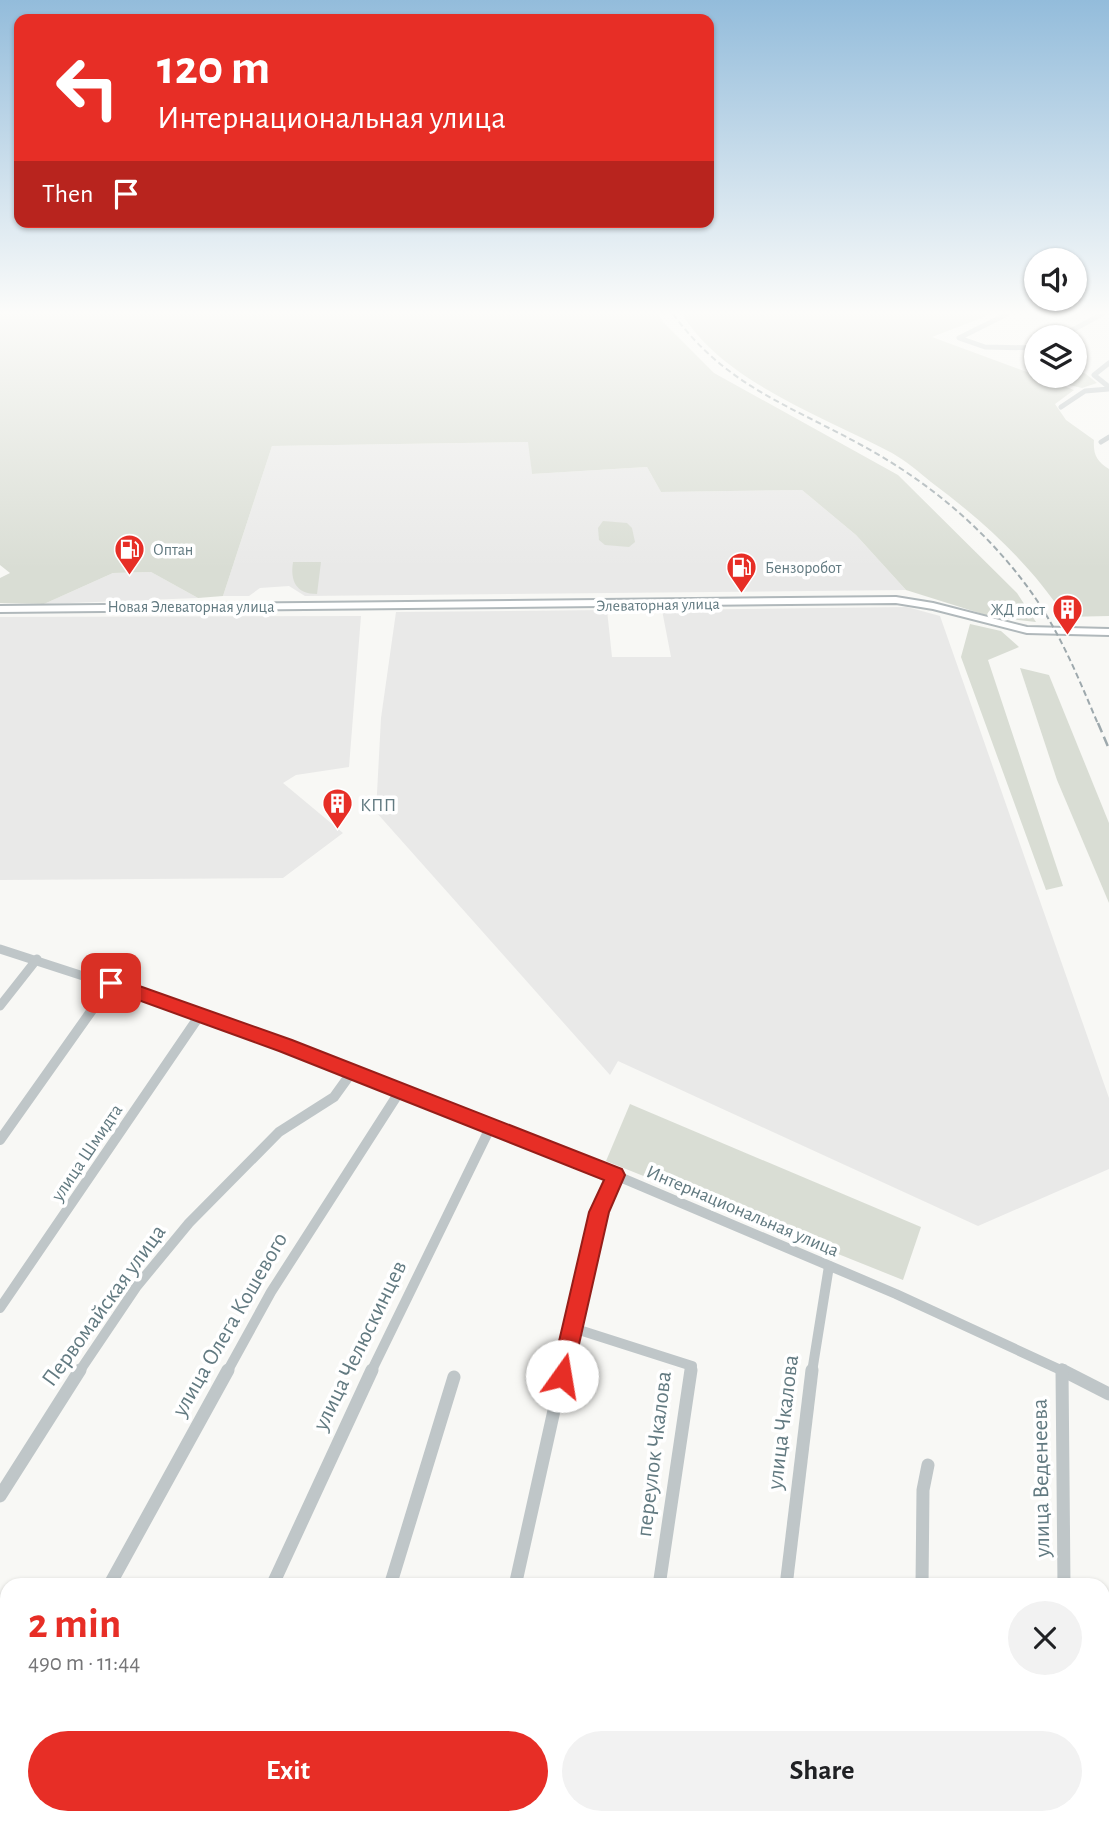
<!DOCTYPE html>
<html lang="en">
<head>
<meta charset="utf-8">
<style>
  :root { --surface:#fff; --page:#f2f2f2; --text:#202124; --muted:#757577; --accent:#e72e26 }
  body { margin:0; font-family:"Alegreya Sans",sans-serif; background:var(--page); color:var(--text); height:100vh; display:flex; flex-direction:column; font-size:26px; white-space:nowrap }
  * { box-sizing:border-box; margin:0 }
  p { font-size:23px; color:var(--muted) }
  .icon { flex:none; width:38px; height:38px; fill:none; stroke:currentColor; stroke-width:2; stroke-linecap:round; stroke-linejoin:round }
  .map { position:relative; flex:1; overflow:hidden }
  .side { position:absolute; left:0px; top:1578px; width:1110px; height:247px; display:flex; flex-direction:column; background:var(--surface); border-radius:21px 21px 0 0; box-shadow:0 2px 5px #0004 }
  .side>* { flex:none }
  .guide { position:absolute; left:14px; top:14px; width:700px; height:214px; border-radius:14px; box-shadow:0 2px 5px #0004; background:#e72e26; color:#fff; overflow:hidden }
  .controls { position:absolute; left:1024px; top:248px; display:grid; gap:14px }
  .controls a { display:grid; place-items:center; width:63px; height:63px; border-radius:50%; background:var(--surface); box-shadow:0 2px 5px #0004; font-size:35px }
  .pin { position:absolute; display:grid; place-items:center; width:60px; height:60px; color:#fff; margin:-30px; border-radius:14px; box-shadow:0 4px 10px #0006 }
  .me { position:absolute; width:77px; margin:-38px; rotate:13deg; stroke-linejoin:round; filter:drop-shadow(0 0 5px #0008) }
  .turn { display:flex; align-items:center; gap:24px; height:147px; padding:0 28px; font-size:32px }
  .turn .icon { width:91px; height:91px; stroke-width:2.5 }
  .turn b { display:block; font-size:49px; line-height:60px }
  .then { display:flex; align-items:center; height:66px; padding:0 28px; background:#0003; gap:14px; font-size:26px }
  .round { display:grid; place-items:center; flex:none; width:74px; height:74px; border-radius:37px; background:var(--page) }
  .headline { display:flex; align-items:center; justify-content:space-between; height:119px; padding:0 28px }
  h1 { font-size:42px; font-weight:600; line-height:52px; color:var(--accent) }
  .primary-button { display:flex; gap:14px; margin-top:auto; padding:14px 28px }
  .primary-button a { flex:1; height:80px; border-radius:42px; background:var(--accent); color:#fff; font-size:28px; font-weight:600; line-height:80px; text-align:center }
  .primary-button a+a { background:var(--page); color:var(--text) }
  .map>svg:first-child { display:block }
</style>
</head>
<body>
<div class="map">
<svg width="1109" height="1825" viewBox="0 0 1109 1825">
  <rect width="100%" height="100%" fill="#f8f8f5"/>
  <g fill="#e9e9e8">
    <polygon points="529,442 532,474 647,467 661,492 802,490 856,535 906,590 305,596 289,586 260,588 249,596 223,596 272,446"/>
    <polygon points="151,572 198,598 44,604 113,573"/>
    <polygon points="907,607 940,616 1109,1098 1109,1169 978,1226 618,1061 610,1075 376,812 381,718 396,612 607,610 612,657 671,657 662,610"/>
    <polygon points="361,616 349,767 296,775 283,783 343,833 283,878 0,880 0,617"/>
  </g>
  <g fill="#d9ddd4">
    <polygon points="0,314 659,314 662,321 714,373 898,475 1017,593 1036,622 992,617 906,590 856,535 802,490 661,492 647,467 532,474 528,442 272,446 223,596 198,598 151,572 113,573 44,604 0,603 0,578 10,573 0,565"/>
    <path d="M682,314H992L932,337L1046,379L1051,376H1074L1075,369L1086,374L1097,383L1082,388L1048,380L1074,390L1055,404L1066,420L1094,440C1093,455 1097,461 1109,469V616L1065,617C1030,563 982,520 931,482C919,472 906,461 892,453C823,416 725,383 682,314Z"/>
    <polygon points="603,521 627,523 632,528 635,542 629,547 605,545 599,540 598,528"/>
    <path d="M293,562H321L317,594C296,594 290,581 293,562Z"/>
    <polygon points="970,624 1001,631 1019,647 988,660 1063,886 1046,890 961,657"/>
    <polygon points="1020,668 1049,675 1109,823 1109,903 1057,780"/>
    <polygon points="630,1104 921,1227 903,1280 606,1161"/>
  </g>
  <polygon fill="#a5b2b5" stroke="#747d7f" stroke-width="2" points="1102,1707 1109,1710 1109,1728 1102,1725"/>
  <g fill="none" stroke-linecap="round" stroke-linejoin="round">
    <defs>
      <polygon id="major" points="896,597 933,603 1027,627 1109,629 1109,635 1027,633 933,609 896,603 0,612 0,606"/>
    </defs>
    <use href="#major" stroke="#b0b8bb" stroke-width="4"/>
    <g stroke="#bfc6c8" stroke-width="5">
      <polyline points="1007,314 959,338 985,347 1036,348"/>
      <polyline points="1058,338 1102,314"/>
      <polyline points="1109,363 1094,375 1109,387"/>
      <polyline points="1061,407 1085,391 1109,389"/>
      <polyline points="1101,442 1109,437"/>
    </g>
    <g stroke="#bfc6c8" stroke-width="9">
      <polyline points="0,949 191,1011"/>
      <polyline points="0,1006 37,959"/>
      <polyline points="91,1011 111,983"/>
    </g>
    <g stroke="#bfc6c8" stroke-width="10">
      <polyline points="186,1010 615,1175 896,1294 1065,1372"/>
      <polyline points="0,1140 92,1010"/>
      <polyline points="0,1308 200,1015"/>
      <polyline points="573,1328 692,1366 691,1372"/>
      <polyline points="1062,1369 1062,1372"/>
      <polyline points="79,1372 137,1286 189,1223 279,1132 334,1097 352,1072"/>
      <polyline points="227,1372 271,1292 400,1091"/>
      <polyline points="371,1372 491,1126"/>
      <polyline points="563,1372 599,1211 615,1175"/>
      <polyline points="812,1372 829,1266"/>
    </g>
    <g stroke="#bfc6c8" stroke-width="13">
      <polyline points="1062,1370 1109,1394"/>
      <polyline points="1062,1370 1064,1586"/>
      <polyline points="0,1496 80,1370"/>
      <polyline points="109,1586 228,1370"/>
      <polyline points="272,1586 372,1370"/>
      <polyline points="390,1586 454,1377"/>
      <polyline points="515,1586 563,1370"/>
      <polyline points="659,1586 691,1370"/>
      <polyline points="786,1586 812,1370"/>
      <polyline points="922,1586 923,1490 928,1465"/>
      <polyline points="0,1788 7,1775"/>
      <polyline points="767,1818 767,1825"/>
      <polyline points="915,1818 915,1825"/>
      <polyline points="1066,1818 1066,1825"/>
      <polyline points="160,1825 163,1818"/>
      <polyline points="314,1825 316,1818"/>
      <polyline points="460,1825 462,1818"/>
      <polyline points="622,1825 623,1818"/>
    </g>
    <use href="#major" fill="#fff" fill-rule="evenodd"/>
    <path stroke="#9ea9ad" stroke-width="2" stroke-dasharray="6 3.5" stroke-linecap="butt" d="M673,314C726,386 789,405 863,446C933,484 996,538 1040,605C1064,642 1081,684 1098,724"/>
    <polyline stroke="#9ea9ad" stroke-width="2.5" stroke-dasharray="10 5" stroke-linecap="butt" points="1098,723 1109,749"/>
  </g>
  <linearGradient id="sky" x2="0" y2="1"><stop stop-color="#93bcdb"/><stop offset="0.55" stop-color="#fcfcfa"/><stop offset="1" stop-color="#fcfcfa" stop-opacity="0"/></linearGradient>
  <rect width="1109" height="569" fill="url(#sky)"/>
  <polygon fill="#e72e26" stroke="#961e19" stroke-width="2" points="111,976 292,1040 622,1169 625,1175 609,1212 570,1384 562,1387 554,1384 551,1376 589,1212 604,1180 279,1051 105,988 103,983 105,978"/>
  <defs>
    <symbol id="fuel-pin" viewBox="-11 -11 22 30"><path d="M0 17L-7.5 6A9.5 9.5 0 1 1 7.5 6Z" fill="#e72e26" stroke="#fff"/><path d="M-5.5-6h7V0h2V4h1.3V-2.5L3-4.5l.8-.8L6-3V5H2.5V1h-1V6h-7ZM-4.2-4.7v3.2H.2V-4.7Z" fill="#fff"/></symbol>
    <symbol id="building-pin" viewBox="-11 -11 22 30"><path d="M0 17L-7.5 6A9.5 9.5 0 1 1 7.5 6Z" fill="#e72e26" stroke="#fff"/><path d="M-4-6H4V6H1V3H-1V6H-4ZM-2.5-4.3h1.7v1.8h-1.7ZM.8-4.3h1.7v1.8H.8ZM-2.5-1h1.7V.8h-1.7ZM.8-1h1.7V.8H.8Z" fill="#fff"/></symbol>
  </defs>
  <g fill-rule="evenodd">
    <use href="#fuel-pin" x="112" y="532" width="35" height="47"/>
    <use href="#fuel-pin" x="724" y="550" width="35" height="47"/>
    <use href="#building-pin" x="1050" y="592" width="35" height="47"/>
    <use href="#building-pin" x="320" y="786" width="35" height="47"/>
  </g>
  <g text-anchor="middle" stroke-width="7" stroke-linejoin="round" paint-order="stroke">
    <g font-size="16" fill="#627a81" stroke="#fff" text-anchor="start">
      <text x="153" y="555">Оптан</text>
      <text x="765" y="573">Бензоробот</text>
      <text x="1045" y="615" text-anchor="end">ЖД пост</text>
    </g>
    <g font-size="16" fill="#627a81" stroke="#fff">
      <text transform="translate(658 604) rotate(-1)" y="6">Элеваторная улица</text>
      <text x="191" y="612">Новая Элеваторная улица</text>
    </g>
    <g font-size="19" fill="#627a81" stroke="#fff" text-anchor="start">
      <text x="360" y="811">КПП</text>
    </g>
    <g font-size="19" fill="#627a81" stroke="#fff">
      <text transform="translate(86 1152) rotate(-56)" y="7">улица Шмидта</text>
      <text transform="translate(743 1210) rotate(23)" y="7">Интернациональная улица</text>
    </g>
    <g font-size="23" fill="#627a81" stroke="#fff">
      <text transform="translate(103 1305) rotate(-54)" y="8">Первомайская улица</text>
      <text transform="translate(229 1324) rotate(-60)" y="8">улица Олега Кошевого</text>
      <text transform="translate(359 1345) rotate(-64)" y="8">улица Челюскинцев</text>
      <text transform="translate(782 1422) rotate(-83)" y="8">улица Чкалова</text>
      <text transform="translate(653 1454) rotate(-83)" y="8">переулок Чкалова</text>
      <text transform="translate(1040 1478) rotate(-91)" y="8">улица Веденеева</text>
    </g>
  </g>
</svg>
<div class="controls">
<a><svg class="icon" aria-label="sound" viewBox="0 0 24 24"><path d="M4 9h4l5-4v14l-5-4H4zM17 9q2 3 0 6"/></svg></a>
<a><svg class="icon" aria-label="layers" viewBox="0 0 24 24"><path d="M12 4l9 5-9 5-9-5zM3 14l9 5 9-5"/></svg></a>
</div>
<div class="pin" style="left:111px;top:983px;background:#d93025"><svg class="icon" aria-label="arrive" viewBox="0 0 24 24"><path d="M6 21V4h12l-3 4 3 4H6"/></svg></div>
<svg class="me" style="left:562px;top:1376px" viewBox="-20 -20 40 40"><circle r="19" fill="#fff"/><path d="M0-13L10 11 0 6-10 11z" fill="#e72e26"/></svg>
<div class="guide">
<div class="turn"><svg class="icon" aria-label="left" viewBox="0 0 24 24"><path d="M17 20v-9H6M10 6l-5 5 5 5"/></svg><div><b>120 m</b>Интернациональная улица</div></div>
<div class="then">Then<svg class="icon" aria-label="arrive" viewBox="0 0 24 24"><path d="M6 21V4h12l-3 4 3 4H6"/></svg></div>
</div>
<section class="side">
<div class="headline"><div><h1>2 min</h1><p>490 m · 11:44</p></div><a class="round"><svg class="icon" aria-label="close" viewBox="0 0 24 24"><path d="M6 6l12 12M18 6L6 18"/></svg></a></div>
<div class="primary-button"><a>Exit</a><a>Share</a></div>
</section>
</div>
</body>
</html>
